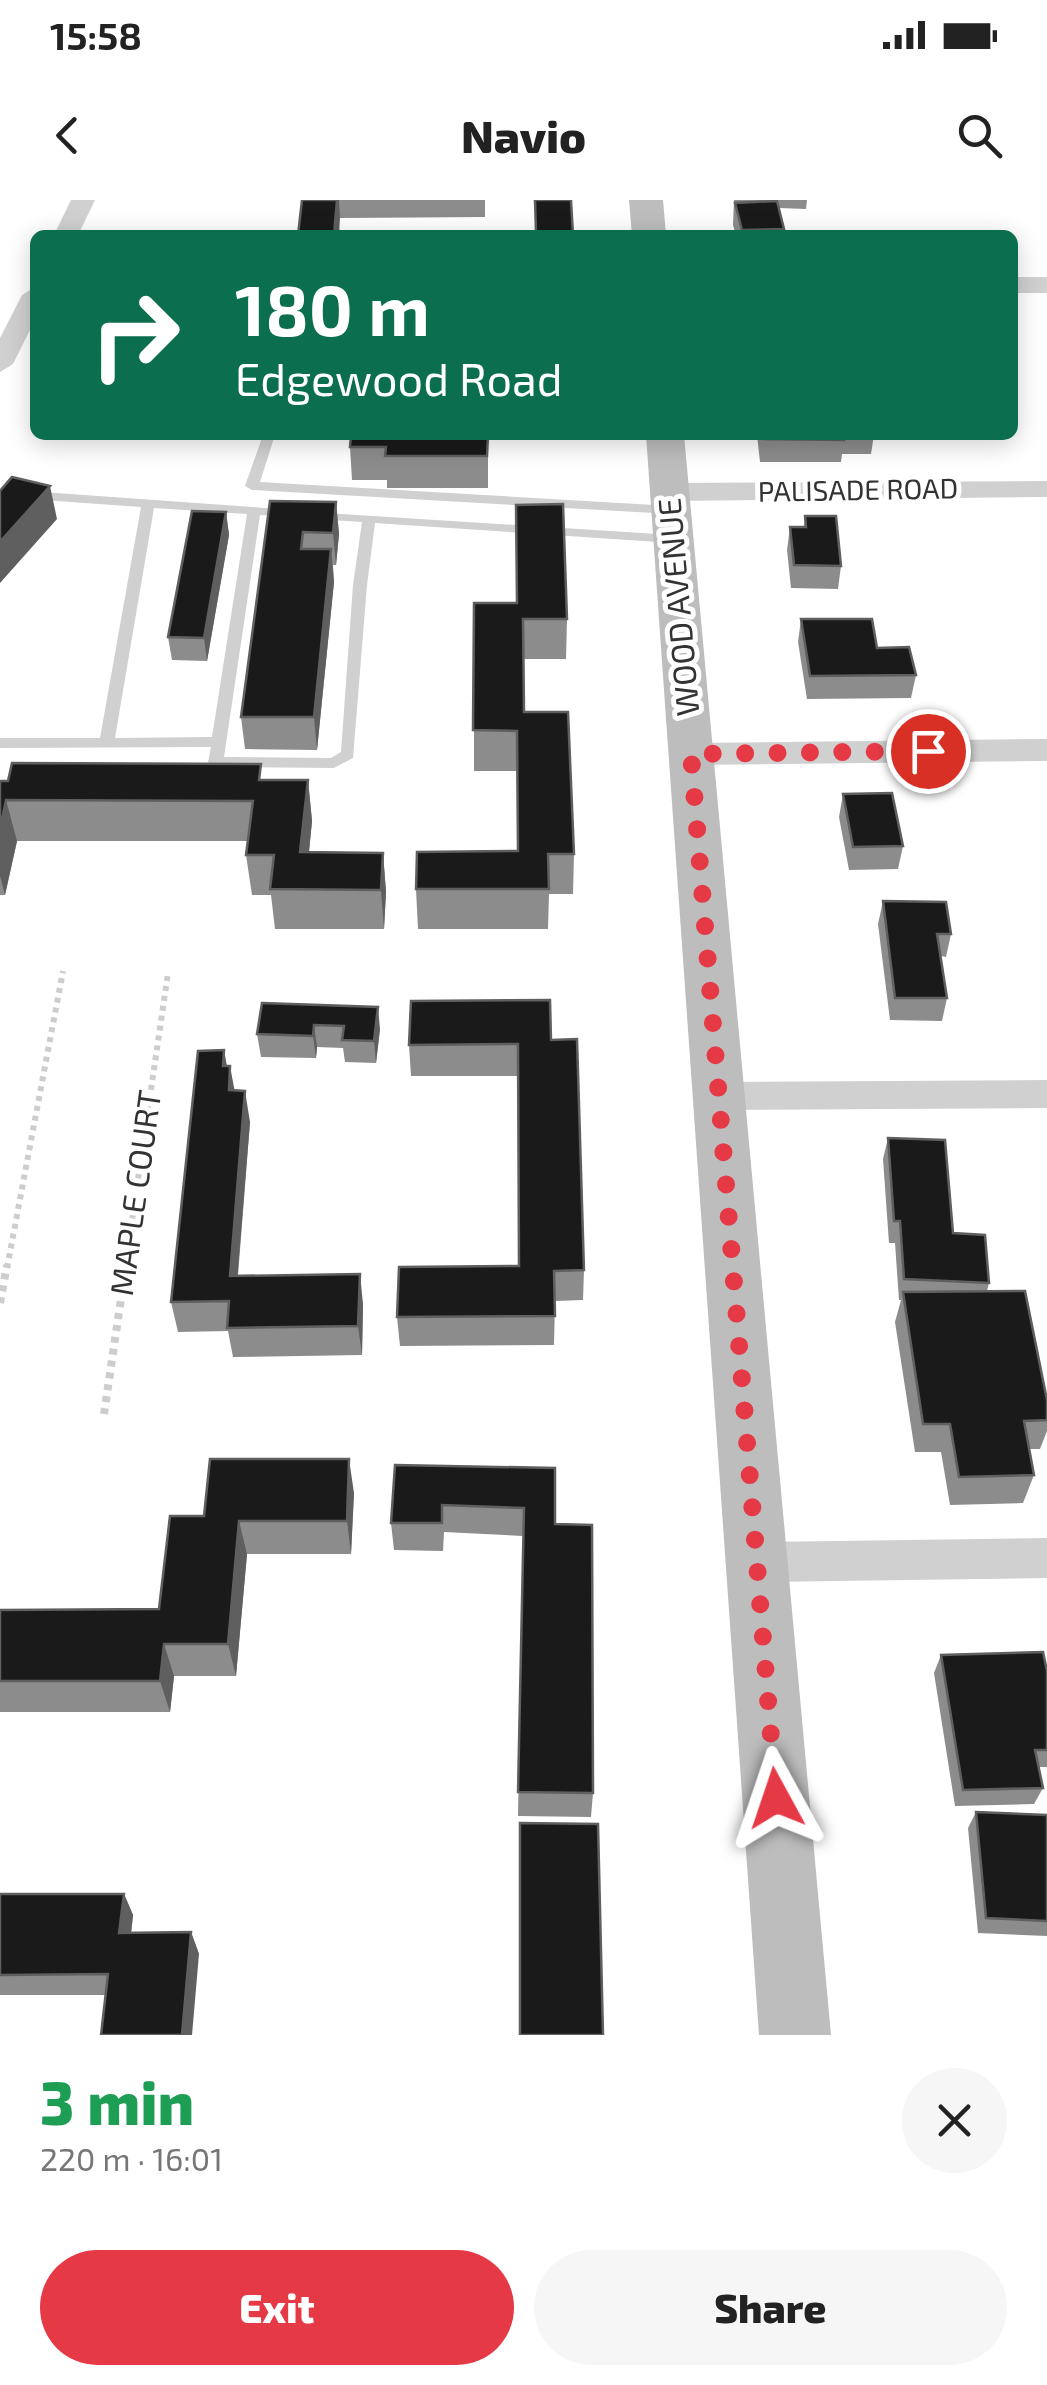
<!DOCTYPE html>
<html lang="en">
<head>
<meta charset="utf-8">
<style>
  :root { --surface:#fff; --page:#f6f6f6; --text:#222; --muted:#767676; --accent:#e63946 }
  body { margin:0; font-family:"Exo 2",sans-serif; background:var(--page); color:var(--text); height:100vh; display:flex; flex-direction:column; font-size:38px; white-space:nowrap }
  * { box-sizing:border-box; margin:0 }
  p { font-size:32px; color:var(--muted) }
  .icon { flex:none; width:55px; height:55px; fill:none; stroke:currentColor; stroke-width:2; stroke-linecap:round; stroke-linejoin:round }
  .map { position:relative; height:1835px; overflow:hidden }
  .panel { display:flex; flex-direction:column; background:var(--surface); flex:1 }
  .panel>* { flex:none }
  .guide { position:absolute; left:30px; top:30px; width:988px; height:210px; border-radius:15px; box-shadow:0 5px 25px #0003; background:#0b6e4f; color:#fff; overflow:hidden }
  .pin { position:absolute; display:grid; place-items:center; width:85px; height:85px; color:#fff; margin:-42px; border:5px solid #fff; border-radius:50%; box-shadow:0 2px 10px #0007 }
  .me { position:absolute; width:110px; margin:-55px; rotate:355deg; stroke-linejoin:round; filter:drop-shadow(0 0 8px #0008) }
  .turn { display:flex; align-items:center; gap:35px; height:210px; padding:0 40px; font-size:45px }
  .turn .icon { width:130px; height:130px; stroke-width:2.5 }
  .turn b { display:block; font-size:70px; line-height:85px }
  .round { display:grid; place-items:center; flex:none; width:105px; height:105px; border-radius:52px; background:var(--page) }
  .head { display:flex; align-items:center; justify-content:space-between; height:170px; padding:0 40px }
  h1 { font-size:60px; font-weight:800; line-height:75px; color:#1e9e55 }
  .primary-button { display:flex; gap:20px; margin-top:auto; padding:20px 40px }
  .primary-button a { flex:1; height:115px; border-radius:60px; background:var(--accent); color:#fff; font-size:40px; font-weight:800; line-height:115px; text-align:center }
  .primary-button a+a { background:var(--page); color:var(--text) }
  .status { display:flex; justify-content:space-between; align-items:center; height:70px; padding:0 50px; background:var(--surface); direction:ltr }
  .status svg { height:28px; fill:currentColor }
  header { display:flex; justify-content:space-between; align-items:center; height:130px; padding:0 40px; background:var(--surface); font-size:45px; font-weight:800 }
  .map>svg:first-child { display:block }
</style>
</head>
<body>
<div class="status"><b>15:58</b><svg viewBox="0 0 49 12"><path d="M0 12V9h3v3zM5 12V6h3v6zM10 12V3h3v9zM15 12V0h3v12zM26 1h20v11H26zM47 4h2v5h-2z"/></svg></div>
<header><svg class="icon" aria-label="back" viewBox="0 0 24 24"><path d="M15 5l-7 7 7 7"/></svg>Navio<svg class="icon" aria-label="search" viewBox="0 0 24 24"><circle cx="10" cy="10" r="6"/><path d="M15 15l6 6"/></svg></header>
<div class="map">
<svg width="1047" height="1835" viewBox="0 0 1047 1835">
  <rect width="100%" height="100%" fill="#fff"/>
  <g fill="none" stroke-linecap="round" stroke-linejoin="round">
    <g stroke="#cdcdcd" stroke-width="6" stroke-dasharray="5 5" stroke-linecap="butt">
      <polyline points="7,1068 63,771"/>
      <polyline points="125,1068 168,773"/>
    </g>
    <g stroke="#cdcdcd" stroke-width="8" stroke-dasharray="6 6" stroke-linecap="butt">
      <polyline points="0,1103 7,1065"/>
      <polyline points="104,1214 126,1065"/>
    </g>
    <g fill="#d0d0d0" fill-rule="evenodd">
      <polygon points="263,235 275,235 260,282 671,306 678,310 671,314 252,290 245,286"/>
      <path d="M0,289L294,310V316L260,315L224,557L331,558L341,552L353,385L362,322L315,319L308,315L310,312L673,335L680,339L673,343L375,323L367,385L353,558L334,568L216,567L208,562L211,547L0,548V538H100L141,307L0,297ZM154,308L247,314L212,537L115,538Z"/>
    </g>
    <g fill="#d0d0d0" fill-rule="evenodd">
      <polygon points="71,0 95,0 78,35 54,35"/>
      <rect x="1012" y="77" width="35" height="16"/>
      <polygon points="35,87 35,120 13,164 0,172 0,138 22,95"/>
      <polygon points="1047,281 1047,297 670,301 660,298 656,292 660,286 670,283"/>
      <polygon points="1047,539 1047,561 691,565 680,562 675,554 680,546 691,543"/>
      <polygon points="1047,880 1047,908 719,910 706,906 700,896 706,886 719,882"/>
      <polygon points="1047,1338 1047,1378 756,1382 740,1376 734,1362 740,1348 756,1342"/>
    </g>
    <g fill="#bdbdbd" fill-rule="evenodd">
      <polygon points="629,0 663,0 666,35 632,35"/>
      <polygon points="646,235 684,235 831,1835 759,1835"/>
    </g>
  </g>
  <g fill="#8c8c8c">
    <polygon points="302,0 485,0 485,17 340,18"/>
    <polygon points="734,0 807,0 806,9 779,8 784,29 784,35 736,35 733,25"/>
    <polygon points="488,235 488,288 387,288 387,280 352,280 350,247"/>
    <polygon points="757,235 874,235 871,254 842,254 841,262 760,262"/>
    <polygon points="270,301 336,302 339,334 336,365 333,365 334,382 317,550 245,549 241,517"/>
    <polygon points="226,312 229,335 207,461 172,460 168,437"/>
    <polygon points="805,316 841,366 838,389 791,388 787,350 790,327 804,327"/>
    <polygon points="474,403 567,419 566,459 524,459 524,512 574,654 573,694 549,694 548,729 418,729 416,689 518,651 517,571 474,571"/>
    <polygon points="801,419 877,448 916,475 911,498 807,499 798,442"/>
    <polygon points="308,580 312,621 309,652 383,653 386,692 384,729 275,729 271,695 252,695 246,655 248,641 17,641 5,695 0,695 0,581"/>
    <polygon points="843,594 903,646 898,669 849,670 839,617"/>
    <polygon points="883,701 951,734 946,757 941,756 947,798 942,821 890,820 878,724"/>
    <polygon points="262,803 380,829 376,863 345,862 343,848 317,847 316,858 261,857 257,834"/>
    <polygon points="551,840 584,1070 583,1100 555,1101 554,1145 400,1146 397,1117 519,1066 518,876 411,876 409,845"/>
    <polygon points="224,850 227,866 234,890 250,922 238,1076 363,1104 362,1155 233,1157 228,1131 178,1132 171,1102"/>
    <polygon points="888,938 953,1033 989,1083 987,1091 1047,1200 1047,1231 1040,1249 1029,1249 1034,1275 1023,1303 950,1305 941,1252 915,1252 895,1122 901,1100 899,1100 895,1043 889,1043 883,959"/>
    <polygon points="555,1268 555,1324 593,1593 591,1617 518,1616 523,1336 444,1332 443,1351 394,1350 391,1323"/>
    <polygon points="354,1293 351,1354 247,1354 236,1476 174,1476 170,1512 0,1512 0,1410 159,1409 204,1316"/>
    <polygon points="941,1455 1047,1471 1047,1567 1039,1567 1043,1588 1034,1604 955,1606 934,1473"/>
    <polygon points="976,1612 1047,1615 1047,1736 978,1733 968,1628"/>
    <polygon points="0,1694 124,1694 133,1715 131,1733 191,1732 199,1754 105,1795 0,1795"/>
  </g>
  <g fill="#5f5f5f">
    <polygon points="337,0 339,0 340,18 339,35 334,35"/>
    <polygon points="50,286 57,319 0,383 0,342"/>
    <polygon points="336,302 339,334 336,365 333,333"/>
    <polygon points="226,312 229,335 207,461 204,438"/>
    <polygon points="331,349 334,382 317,550 314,517"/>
    <polygon points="308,580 312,621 305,692 300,652"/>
    <polygon points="6,600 17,641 5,695 0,676 0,629"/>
    <polygon points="383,653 386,692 384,729 381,690"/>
    <polygon points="378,807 380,829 376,863 374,841"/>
    <polygon points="314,825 317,847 316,858 313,836"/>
    <polygon points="224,850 229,881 230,866 236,898 228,898 223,866"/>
    <polygon points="245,891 250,922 235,1106 230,1076"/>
    <polygon points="360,1074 363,1104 362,1155 358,1126"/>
    <polygon points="349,1259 354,1293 351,1354 347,1321"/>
    <polygon points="239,1321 247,1354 236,1476 228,1444"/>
    <polygon points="164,1444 174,1476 170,1512 160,1481"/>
    <polygon points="124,1694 133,1715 129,1754 119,1733"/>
    <polygon points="191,1732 199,1754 192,1835 182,1835"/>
  </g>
  <g fill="#1a1a1a" stroke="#5f5f5f" stroke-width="2.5">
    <polygon points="302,0 337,0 334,35 298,35"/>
    <polygon points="535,0 571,0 573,35 385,35 386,33 536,32"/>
    <polygon points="777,1 784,29 742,30 735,3"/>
    <polygon points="351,235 488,235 487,256 385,256 386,247 350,247"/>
    <polygon points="762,235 844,235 844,240 763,239"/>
    <polygon points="12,277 50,286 0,342 0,291"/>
    <polygon points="270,301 336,302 333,333 303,332 301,349 331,349 314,517 241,517"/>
    <polygon points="563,304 567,419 523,419 524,512 568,512 574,654 548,654 549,689 416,689 417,652 518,651 517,531 473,530 474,403 517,403 516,305"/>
    <polygon points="192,311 226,312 204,438 168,437"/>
    <polygon points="805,316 836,316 841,366 794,365 790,327 806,327"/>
    <polygon points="801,419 872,419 877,448 909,447 916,475 810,476"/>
    <polygon points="12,563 261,564 259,580 308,580 300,652 383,653 381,690 270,689 274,655 246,655 253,601 6,600 0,629 0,581 8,581"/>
    <polygon points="892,593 903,646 853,647 843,594"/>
    <polygon points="883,701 946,702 951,734 937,734 947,798 895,798"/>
    <polygon points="550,800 551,840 577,839 584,1070 554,1071 555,1116 397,1117 399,1067 519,1066 518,844 409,845 411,801"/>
    <polygon points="262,803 378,807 374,841 342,840 344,826 314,825 313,836 257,834"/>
    <polygon points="224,850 223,866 230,866 229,890 245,891 230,1076 360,1074 358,1126 227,1128 229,1101 171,1102 198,851"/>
    <polygon points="888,938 945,940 953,1033 985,1035 989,1083 904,1079 900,1021 894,1021"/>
    <polygon points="1025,1091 1047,1200 1047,1220 1024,1221 1034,1275 959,1277 950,1224 923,1224 903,1092"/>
    <polygon points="210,1259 349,1259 347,1321 239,1321 228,1444 164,1444 160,1481 0,1481 0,1410 159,1409 170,1316 204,1316"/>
    <polygon points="395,1265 555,1268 555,1324 592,1325 593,1593 518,1592 524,1308 442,1305 442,1323 391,1323"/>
    <polygon points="1043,1452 1047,1471 1047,1550 1035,1550 1043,1588 963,1590 941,1455"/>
    <polygon points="976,1612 1047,1615 1047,1721 986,1718"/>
    <polygon points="520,1623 598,1624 603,1835 520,1835"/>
    <polygon points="0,1694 124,1694 119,1733 191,1732 182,1835 101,1835 108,1774 0,1775"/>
  </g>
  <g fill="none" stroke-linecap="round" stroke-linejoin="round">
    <polyline stroke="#e63946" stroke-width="18" stroke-dasharray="0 32.4" points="776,1598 691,554 928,551"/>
  </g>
  <g text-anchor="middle" stroke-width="10" stroke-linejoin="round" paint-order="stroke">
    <g font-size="28" fill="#333" stroke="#fff">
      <text transform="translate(858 290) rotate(-1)" y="10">PALISADE ROAD</text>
    </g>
    <g font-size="32" fill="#333" stroke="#fff">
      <text transform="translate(679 407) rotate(-95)" y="11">WOOD AVENUE</text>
      <text transform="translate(136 993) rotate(-82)" y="11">MAPLE COURT</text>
    </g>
  </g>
</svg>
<div class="pin" style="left:928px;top:551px;background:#d93025"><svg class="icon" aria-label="arrive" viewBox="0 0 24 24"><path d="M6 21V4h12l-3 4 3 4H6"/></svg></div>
<svg class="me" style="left:776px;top:1598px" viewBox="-20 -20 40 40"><path d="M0-17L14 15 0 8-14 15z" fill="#e63946" stroke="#fff" stroke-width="4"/></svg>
<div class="guide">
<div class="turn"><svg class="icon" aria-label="right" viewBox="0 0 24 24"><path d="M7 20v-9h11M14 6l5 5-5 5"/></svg><div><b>180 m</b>Edgewood Road</div></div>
</div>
</div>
<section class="panel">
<div class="head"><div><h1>3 min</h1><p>220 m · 16:01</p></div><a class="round"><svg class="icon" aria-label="close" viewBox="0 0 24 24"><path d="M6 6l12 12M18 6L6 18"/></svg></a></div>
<div class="primary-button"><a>Exit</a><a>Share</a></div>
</section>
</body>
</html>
